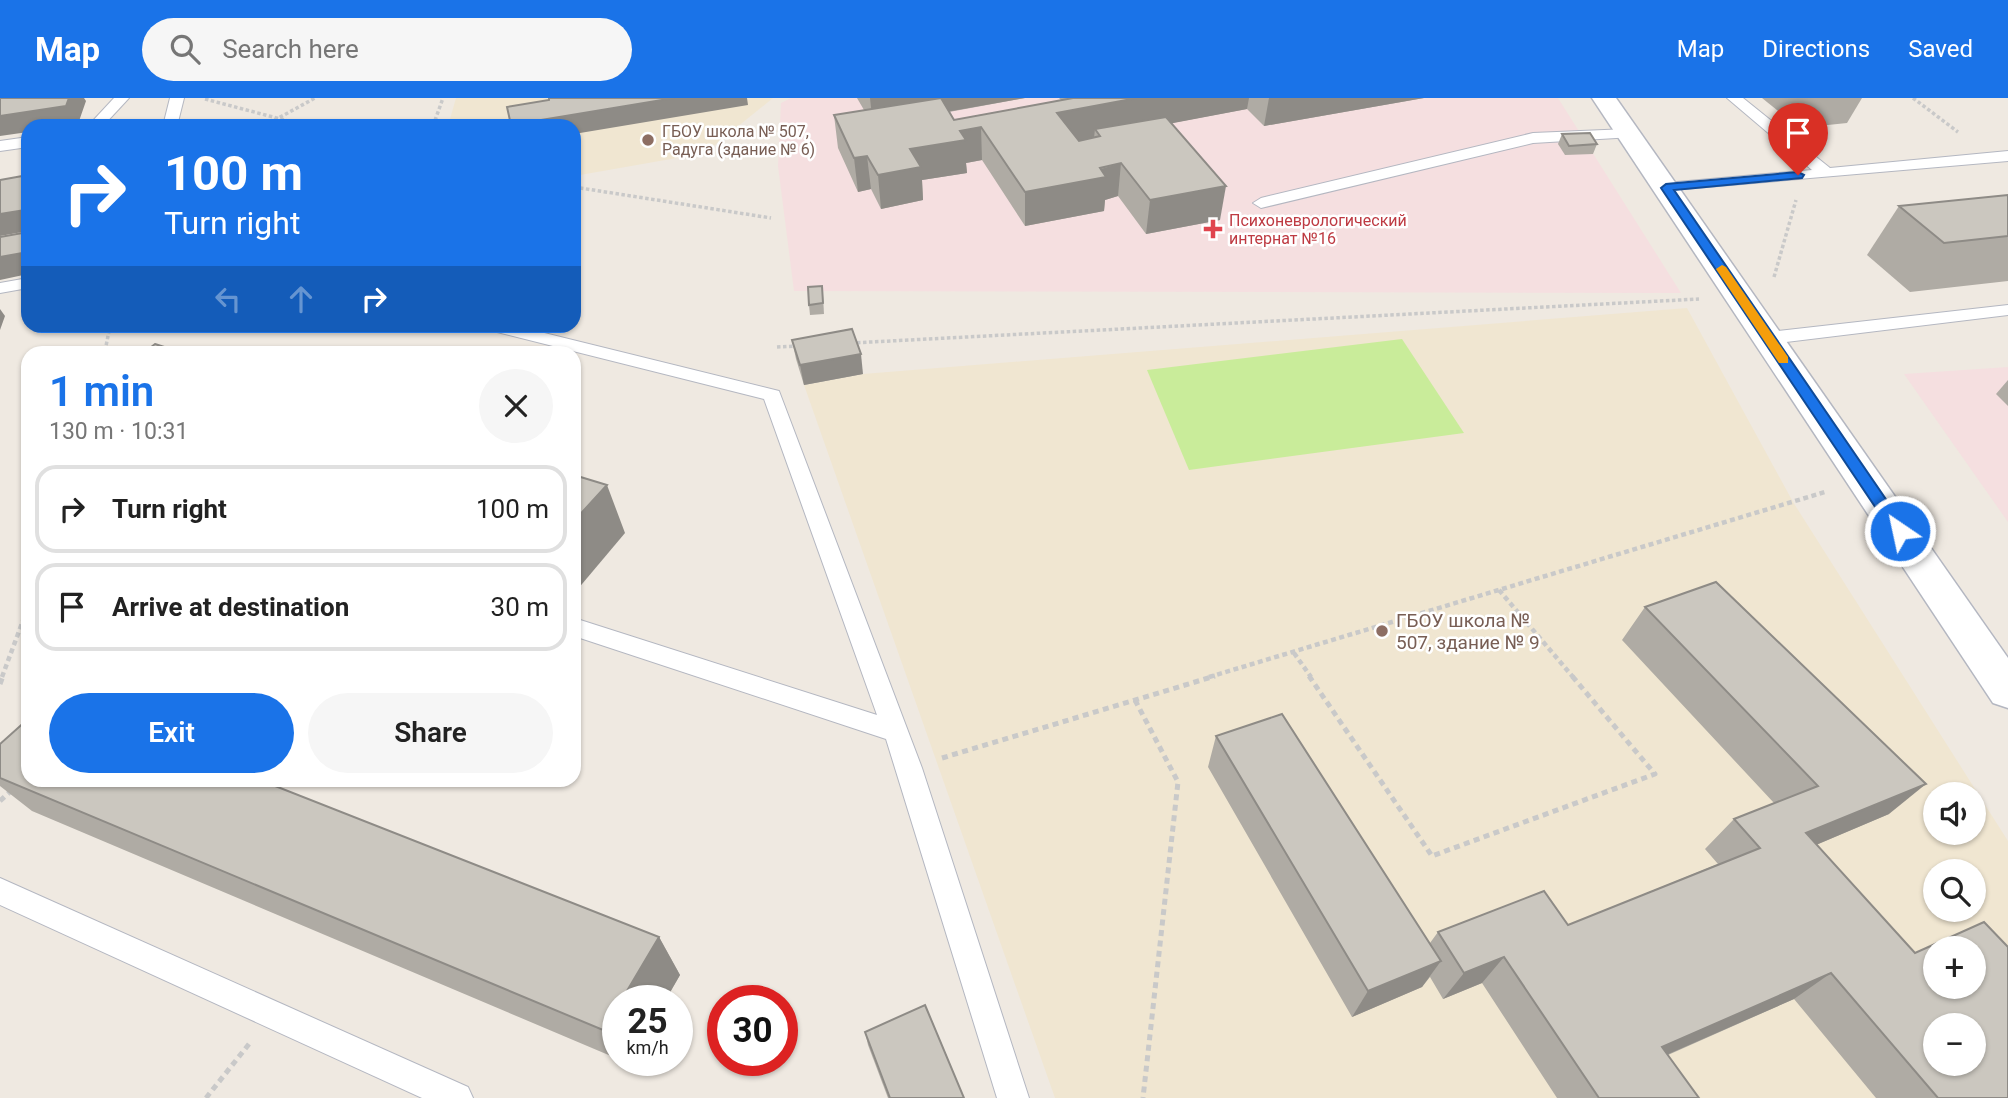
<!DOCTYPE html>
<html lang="en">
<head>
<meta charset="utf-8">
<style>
  :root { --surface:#fff; --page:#f6f6f6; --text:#222; --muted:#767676; --line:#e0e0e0; --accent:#1a73e8 }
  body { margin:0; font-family:Roboto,sans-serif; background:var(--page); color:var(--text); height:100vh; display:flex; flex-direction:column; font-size:26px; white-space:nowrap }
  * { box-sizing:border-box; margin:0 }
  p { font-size:23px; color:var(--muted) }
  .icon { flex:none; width:38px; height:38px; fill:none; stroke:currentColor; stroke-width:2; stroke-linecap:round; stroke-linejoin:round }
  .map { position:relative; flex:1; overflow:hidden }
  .drawer { position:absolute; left:21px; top:248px; width:560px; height:441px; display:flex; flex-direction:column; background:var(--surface); border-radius:21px; box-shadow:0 2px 5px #0004 }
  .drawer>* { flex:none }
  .guide { position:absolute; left:21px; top:21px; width:560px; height:214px; border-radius:21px; box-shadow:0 2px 5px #0004; background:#1a73e8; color:#fff; overflow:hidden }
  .controls { position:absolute; left:1923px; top:684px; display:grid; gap:14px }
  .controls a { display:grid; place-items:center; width:63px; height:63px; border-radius:50%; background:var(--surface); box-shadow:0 2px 5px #0004; font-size:35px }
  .speed { position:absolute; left:602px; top:887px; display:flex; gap:14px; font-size:35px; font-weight:700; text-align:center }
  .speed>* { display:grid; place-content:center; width:91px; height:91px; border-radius:50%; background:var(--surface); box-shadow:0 2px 5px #0004; line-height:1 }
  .speed small { font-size:18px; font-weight:400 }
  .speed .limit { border:10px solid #d22; background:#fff; color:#111 }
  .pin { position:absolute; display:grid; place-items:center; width:60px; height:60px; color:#fff; margin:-72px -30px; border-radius:50% 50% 50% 0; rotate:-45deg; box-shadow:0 0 7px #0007 }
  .pin .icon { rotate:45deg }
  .me { position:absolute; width:77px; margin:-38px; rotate:326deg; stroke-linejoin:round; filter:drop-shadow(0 0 5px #0008) }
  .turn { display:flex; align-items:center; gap:24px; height:147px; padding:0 28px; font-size:32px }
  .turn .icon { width:91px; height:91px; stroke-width:2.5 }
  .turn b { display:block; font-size:49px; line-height:60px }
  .lanes { display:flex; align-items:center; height:66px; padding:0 28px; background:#0003; justify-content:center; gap:35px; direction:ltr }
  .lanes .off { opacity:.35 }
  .round { display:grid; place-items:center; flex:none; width:74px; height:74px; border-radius:37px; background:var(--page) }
  .headline { display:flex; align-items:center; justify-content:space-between; height:119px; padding:0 28px }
  h1 { font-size:42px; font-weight:600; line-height:52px; color:var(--accent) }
  .cta { display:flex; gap:14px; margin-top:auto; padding:14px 28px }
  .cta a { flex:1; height:80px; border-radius:42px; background:var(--accent); color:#fff; font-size:28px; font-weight:600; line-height:80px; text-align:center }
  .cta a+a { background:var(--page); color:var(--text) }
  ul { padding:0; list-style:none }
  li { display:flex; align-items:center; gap:21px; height:88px; margin:0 14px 10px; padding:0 14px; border:4px solid var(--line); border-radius:21px }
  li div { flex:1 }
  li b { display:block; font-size:26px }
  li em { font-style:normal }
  header { display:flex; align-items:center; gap:42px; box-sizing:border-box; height:98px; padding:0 35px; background:var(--accent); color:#fff }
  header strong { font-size:33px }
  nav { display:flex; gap:38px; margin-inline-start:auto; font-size:24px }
  .search { width:490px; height:63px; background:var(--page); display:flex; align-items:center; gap:18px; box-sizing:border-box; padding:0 24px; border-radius:38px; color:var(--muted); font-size:26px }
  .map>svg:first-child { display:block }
</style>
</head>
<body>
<header>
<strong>Map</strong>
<div class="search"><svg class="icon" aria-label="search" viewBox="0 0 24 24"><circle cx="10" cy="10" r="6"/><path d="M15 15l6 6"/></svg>Search here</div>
<nav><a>Map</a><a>Directions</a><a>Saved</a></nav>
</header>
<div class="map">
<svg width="2008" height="1000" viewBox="0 0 2008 1000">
  <rect width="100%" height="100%" fill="#efe9e1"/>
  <g fill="#f0e6d1" fill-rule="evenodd">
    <polygon points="456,0 773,0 705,55 580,77 574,76 574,28 448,28"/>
    <path d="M1687,210L1793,404L2008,743V1000H1055L804,287L863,276ZM1936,696H1974V735H1936ZM1936,774H1974V812H1936ZM1936,850H1974V889H1936ZM1936,928H1974V966H1936Z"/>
  </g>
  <g fill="#f5dfe0">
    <polygon points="791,0 1558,0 1681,195 794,193 778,68 781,5"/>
    <polygon points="2008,269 2008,424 1904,276"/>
  </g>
  <polygon fill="#c9ec9a" points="1402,241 1464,335 1189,372 1147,272"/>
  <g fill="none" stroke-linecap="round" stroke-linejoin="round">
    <defs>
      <g id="lane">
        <polygon points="114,0 129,0 103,28 88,28"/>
        <polygon points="170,0 184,0 177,28 163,28"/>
        <polygon points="1727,0 1743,0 1830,70 2008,53 2008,63 1660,93 1658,90 1666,85 1812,72"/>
        <polygon points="1628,31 1633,33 1636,36 1633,39 1533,45 1261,110 1253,105 1261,100 1533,35"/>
        <polygon points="28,39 28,49 0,53 0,43"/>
        <polygon points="28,180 28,190 0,195 0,185"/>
        <polygon points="2008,207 2008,217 1769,246 1760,240 1769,234"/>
        <polygon points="486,228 516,228 779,293 922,670 1029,1000 997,1000 886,641 574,538 574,520 877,617 764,301 489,232"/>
        <polygon points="0,780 468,989 473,1000 422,1000 0,807"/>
      </g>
      <polygon id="street" points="1592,0 1616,0 2008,560 2008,610 1993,605"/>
    </defs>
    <use href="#lane" stroke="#b4b7c1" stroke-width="2"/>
    <use href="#street" stroke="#b4b7c1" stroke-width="3"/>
    <g stroke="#c9c9c9" stroke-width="3.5" stroke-dasharray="3.5 2.5" stroke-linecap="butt">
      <polyline points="1913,0 1958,34"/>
      <polyline points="205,1 307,28"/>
      <polyline points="264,28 315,0"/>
      <polyline points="433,28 443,0"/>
      <polyline points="574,89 771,120"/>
      <polyline points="1774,179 1796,102"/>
      <polyline points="851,245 1699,201"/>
      <polyline points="777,249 797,248"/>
      <polyline points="105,253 110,228"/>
    </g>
    <g stroke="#c9c9c9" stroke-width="4.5" stroke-dasharray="5 3.5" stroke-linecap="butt">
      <polyline points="104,256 105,252"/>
      <polyline points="1499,492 1573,579"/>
      <polyline points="1294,555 1311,579"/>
      <polyline points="2,579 28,509"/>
      <polyline points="1209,579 1825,394"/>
    </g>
    <g stroke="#c9c9c9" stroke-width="5" stroke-dasharray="6 4.5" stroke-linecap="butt">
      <polyline points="1309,578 1432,758 1655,676 1572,578"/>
      <polyline points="0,586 3,578"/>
      <polyline points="1135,602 1178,684 1143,1000"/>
      <polyline points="942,660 1215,578"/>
      <polyline points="0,703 12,692"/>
      <polyline points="206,1000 249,946"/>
    </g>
    <use href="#lane" fill="#fff" fill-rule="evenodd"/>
    <use href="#street" fill="#fff" fill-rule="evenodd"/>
  </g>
  <g fill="#afaba4">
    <polygon points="857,0 1025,0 949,14 954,22 1061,2 1059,0 1424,0 1264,28 1247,11 1172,25 1220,122 1146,136 1118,98 1105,102 1104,113 1025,128 982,62 966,65 967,75 922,82 923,102 881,111 871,91 858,94 838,50 834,17 864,12"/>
    <polygon points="1762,0 1862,0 1847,25 1799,30"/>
    <polygon points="1562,36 1597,46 1593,56 1565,57 1558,46"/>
    <polygon points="2008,97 2008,183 1910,194 1867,157 1899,108"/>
    <polygon points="823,198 824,216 810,217 809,207"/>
    <polygon points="792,242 863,276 804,287 796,261"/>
    <polygon points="2008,282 2008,308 1996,296"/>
    <polygon points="1645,509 1889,716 1816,747 2008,1000 1876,1000 1794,901 1668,957 1699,1000 1557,1000 1482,885 1443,901 1430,879 1422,889 1352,919 1208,669 1216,638 1430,845 1438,834 1568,827 1718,766 1705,751 1734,721 1774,705 1622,542"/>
    <polygon points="0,646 659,839 680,877 665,903 618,903 618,961 32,713 0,688"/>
    <polygon points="865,934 964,1000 888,1000 868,947"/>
  </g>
  <g fill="#8e8b86">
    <polygon points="69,0 84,0 86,3 78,26 68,28 28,28 28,34 0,38 0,18"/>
    <polygon points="674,0 747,0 748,7 574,36 574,28 511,28 511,27"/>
    <polygon points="870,0 1025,0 873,27"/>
    <polygon points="1137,0 1249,0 1247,11 1100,39 1100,38 1095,31 1094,40 1056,48 1057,15"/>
    <polygon points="1269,0 1424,0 1264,28"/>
    <polygon points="981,29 982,62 966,65 967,75 922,82 923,102 881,111 878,77 910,51 960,33"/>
    <polygon points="867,58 871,91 858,94 854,60"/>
    <polygon points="1121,65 1118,98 1105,102 1104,113 1025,128 1025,94"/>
    <polygon points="1226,88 1220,122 1146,136 1150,102"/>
    <polygon points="28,101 28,133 0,138 0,116"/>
    <polygon points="28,154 28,176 0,182 0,159"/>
    <polygon points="0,211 5,218 0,232"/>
    <polygon points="861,256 863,276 804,287 800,267"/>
    <polygon points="607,387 625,435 577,492 574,486 574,423"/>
    <polygon points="1926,686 1889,716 1773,765 1806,735"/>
    <polygon points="659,839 680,877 665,903 621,903"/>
    <polygon points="1504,859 1482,885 1443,901 1464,875"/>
    <polygon points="1441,863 1422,889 1352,919 1368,893"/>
    <polygon points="1831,875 1794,901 1632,972 1662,949"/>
    <polygon points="618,908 618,951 603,932"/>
  </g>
  <g fill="#cbc7bf" stroke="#8e8b86" stroke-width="2" fill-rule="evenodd">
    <polygon points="0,0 69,0 66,8 0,18"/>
    <polygon points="549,0 674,0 511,27 507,9 549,2"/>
    <polygon points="941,0 954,22 1073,0 1137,0 1057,15 1079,43 1100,38 1095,31 1166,19 1226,88 1150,102 1121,65 1100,70 1106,79 1025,94 981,29 960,33 966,42 910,51 921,69 878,77 867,58 854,60 834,17"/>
    <polygon points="1590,35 1597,46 1569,48 1562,36"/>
    <polygon points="28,77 28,101 25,112 0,116 0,82"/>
    <polygon points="2008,97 2008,138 1944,145 1899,108"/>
    <polygon points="28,134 28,154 0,159 0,139"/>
    <polygon points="822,188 823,205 809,207 808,189"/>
    <polygon points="852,231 861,256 800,267 792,242"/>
    <polygon points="155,246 186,256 142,256"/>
    <polygon points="574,377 607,387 574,423"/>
    <path d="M1716,484L1926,686L1806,735L1915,855L1984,824L2008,849V1000H1938L1831,875L1662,949L1699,1000H1599L1504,859L1464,875L1438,834L1544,793L1568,827L1760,750L1734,721L1818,688L1645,509ZM1936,850H1974V889H1936ZM1936,928H1974V966H1936Z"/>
    <polygon points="1282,616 1441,863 1368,893 1216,638"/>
    <polygon points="28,621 28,682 260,682 659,839 621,903 618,903 618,908 603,932 0,680 0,646"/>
    <polygon points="925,907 964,1000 890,1000 865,934"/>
  </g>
  <polygon fill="#1a73e8" stroke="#114b97" stroke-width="2" points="1798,74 1804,77 1802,80 1674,92 1905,429 1907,433 1900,439 1894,437 1661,90 1666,86"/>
  <polygon fill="#f59e0b" points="1722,167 1726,169 1788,259 1788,265 1779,265 1716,171"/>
  <g fill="#8d6e63" stroke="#fff" stroke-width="2.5">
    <circle cx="648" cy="42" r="7"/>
    <circle cx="1382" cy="533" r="7"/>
  </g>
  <path fill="#e0444e" stroke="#fff" stroke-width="2.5" d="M1209.5 120.5h7v7h7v7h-7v7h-7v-7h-7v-7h7z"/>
  <g text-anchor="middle" stroke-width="5" stroke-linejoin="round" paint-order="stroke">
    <g font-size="16" fill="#785e54" stroke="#fff" text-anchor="start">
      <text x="662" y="39">ГБОУ школа № 507,<tspan x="662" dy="18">Радуга (здание № 6)</tspan></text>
    </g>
    <g font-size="16" fill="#be3a42" stroke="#fff" text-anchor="start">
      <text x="1229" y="128">Психоневрологический<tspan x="1229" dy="18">интернат №16</tspan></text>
    </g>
    <g font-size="19" fill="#785e54" stroke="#fff" text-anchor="start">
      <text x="1396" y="529">ГБОУ школа №<tspan x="1396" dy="22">507, здание № 9</tspan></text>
    </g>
  </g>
</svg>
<div class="controls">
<a><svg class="icon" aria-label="sound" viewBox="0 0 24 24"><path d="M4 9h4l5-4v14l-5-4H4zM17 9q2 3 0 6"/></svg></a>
<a><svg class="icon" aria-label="search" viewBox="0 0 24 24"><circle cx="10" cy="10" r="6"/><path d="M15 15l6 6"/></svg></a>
<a>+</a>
<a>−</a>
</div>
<div class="speed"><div>25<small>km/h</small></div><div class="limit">30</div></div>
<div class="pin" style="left:1798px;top:77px;background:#d93025"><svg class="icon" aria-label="arrive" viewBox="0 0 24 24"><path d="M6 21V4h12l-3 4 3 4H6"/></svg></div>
<svg class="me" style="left:1900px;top:433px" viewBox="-20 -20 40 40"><circle r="17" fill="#1a73e8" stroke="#fff" stroke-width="3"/><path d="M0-11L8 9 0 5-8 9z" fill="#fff"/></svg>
<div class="guide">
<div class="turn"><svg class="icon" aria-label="right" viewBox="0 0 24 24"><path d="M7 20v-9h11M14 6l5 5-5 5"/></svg><div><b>100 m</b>Turn right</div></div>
<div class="lanes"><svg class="icon off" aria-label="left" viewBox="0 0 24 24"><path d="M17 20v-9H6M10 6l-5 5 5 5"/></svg><svg class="icon off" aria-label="ahead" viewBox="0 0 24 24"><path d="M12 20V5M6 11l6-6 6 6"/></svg><svg class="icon" aria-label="right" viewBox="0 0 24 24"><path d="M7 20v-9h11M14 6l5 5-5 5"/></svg></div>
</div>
<section class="drawer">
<div class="headline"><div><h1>1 min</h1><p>130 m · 10:31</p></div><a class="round"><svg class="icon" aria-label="close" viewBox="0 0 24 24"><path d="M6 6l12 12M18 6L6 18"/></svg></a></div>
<ul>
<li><svg class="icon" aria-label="right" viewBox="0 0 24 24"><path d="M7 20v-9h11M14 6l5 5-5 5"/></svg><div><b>Turn right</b></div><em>100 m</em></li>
<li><svg class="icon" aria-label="arrive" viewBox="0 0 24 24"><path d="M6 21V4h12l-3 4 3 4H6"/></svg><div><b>Arrive at destination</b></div><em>30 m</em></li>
</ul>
<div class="cta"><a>Exit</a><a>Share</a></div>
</section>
</div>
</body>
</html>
